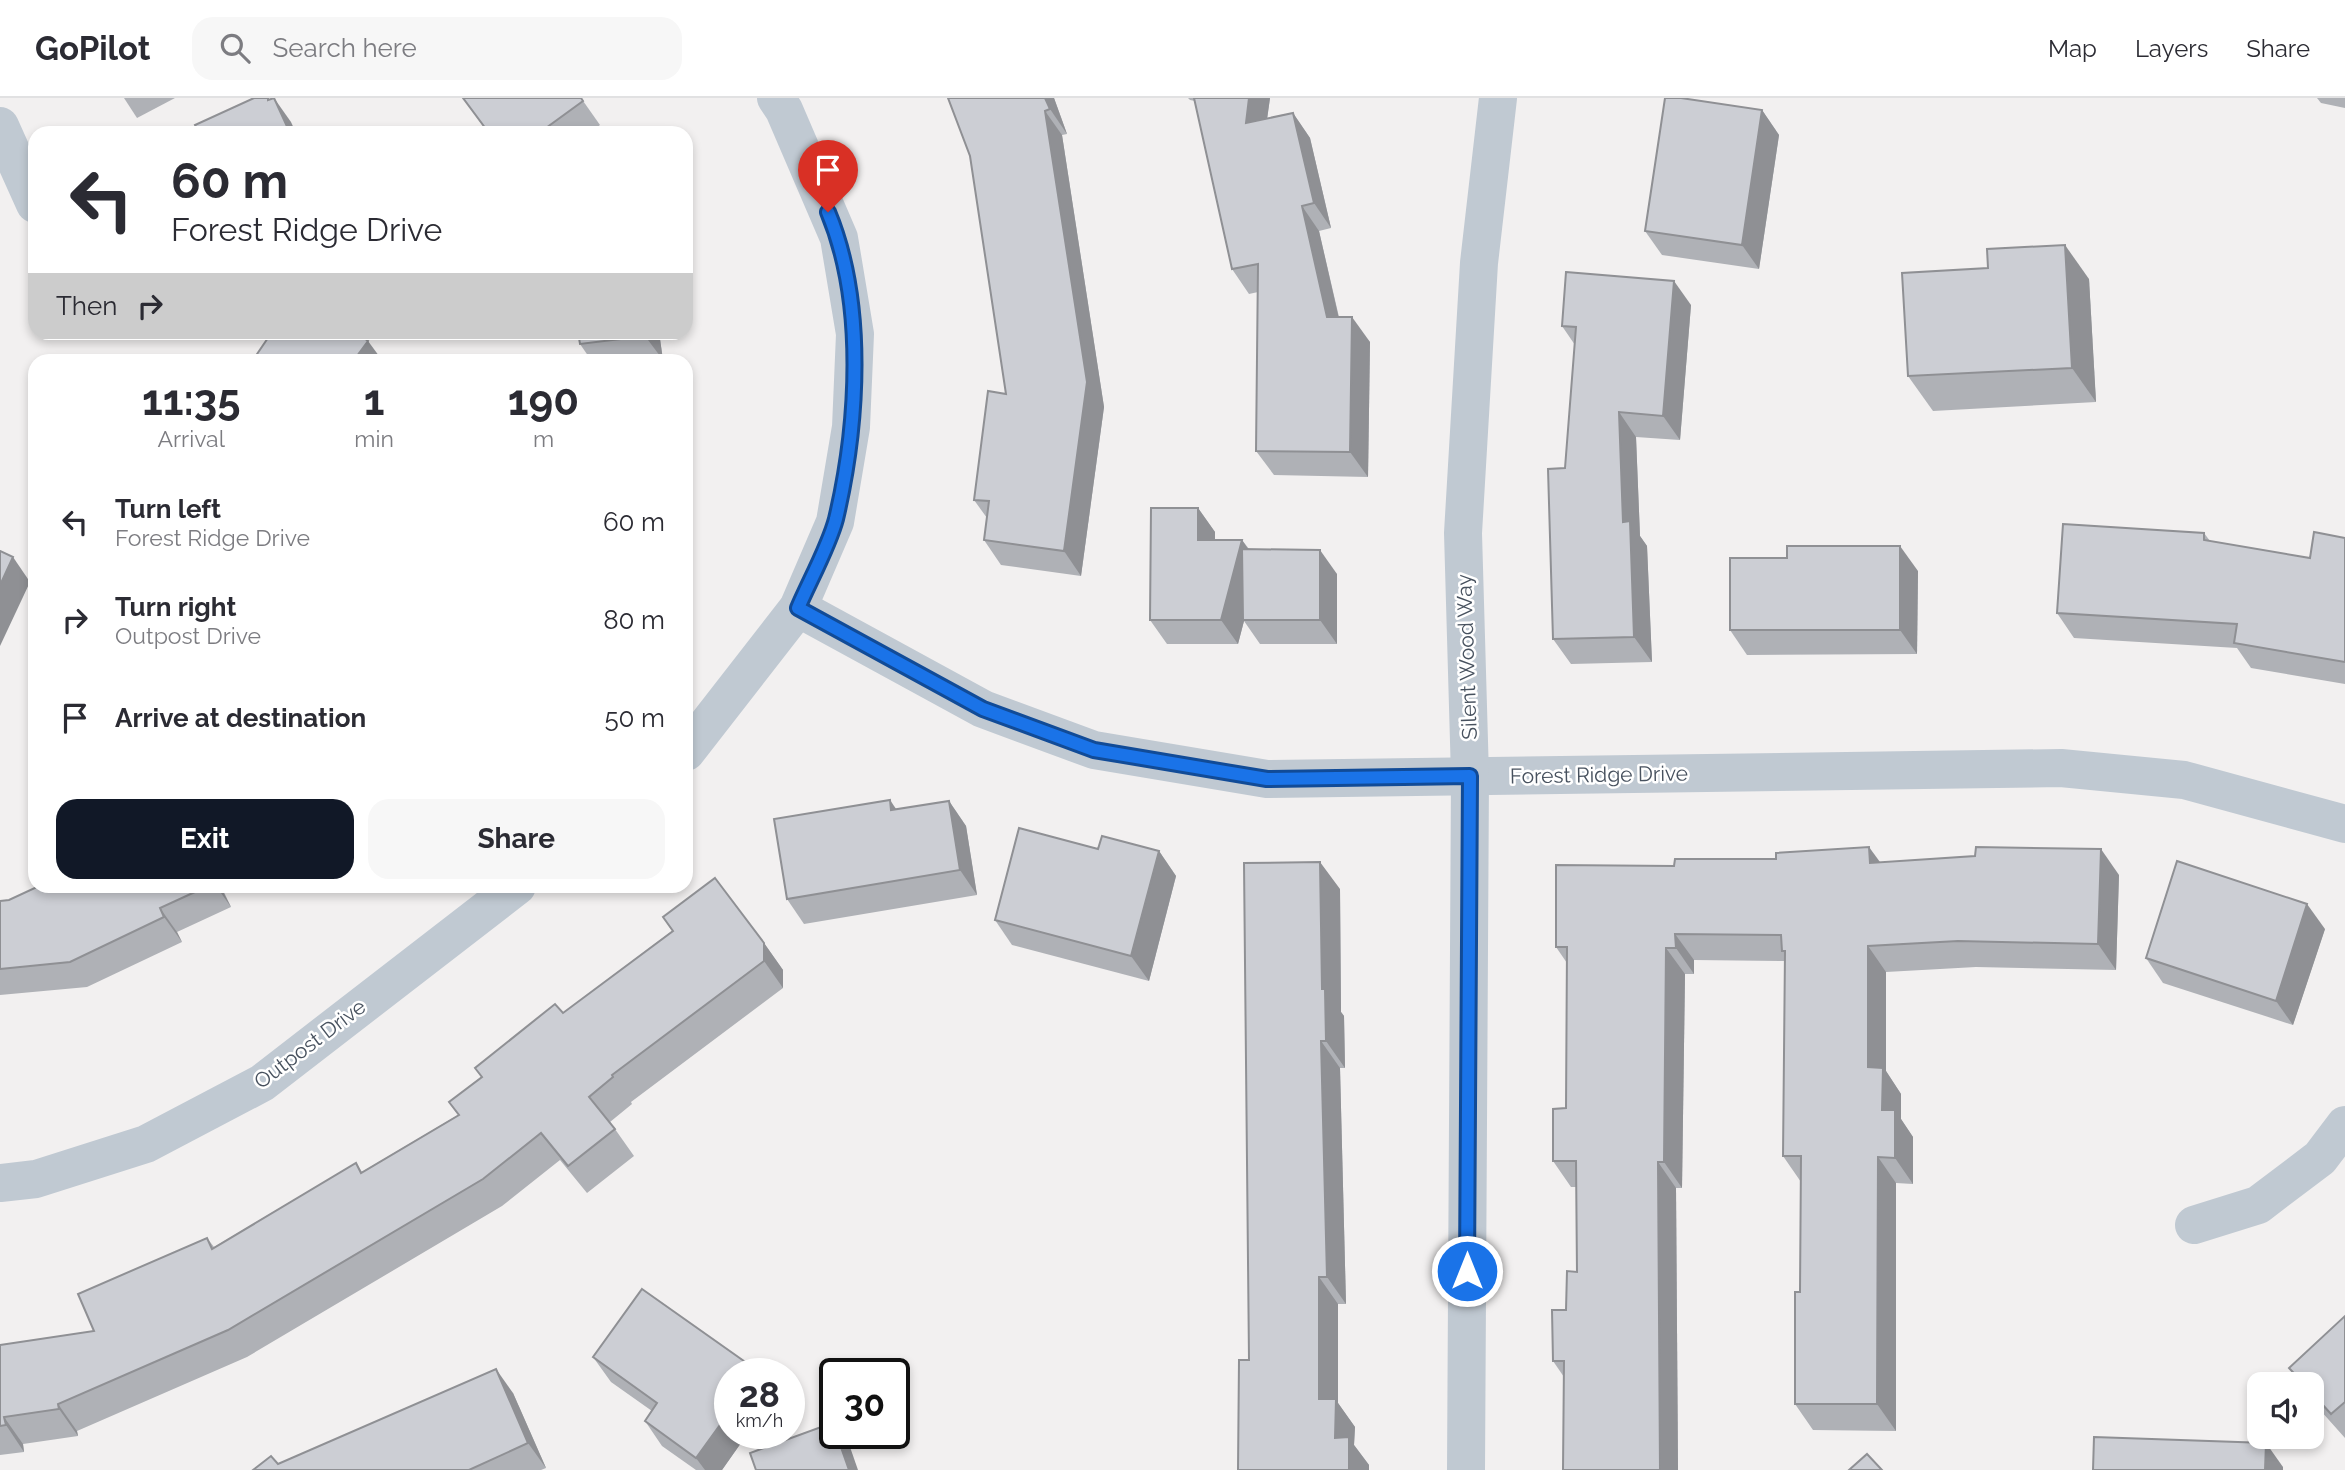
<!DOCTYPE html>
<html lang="en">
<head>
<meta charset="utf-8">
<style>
  :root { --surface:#fff; --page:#f7f7f7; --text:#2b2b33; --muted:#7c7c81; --line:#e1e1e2; --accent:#111827 }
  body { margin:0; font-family:Raleway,sans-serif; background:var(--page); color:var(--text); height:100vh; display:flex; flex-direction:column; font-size:26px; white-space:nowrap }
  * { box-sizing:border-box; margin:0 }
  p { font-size:23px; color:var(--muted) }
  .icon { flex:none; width:38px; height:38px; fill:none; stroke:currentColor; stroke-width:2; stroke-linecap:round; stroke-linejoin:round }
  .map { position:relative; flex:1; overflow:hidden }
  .details { position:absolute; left:28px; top:256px; width:665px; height:539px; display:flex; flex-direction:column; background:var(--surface); border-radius:21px; box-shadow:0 4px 10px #0003 }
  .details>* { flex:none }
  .guide { position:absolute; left:28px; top:28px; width:665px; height:214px; border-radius:21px; box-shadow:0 4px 10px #0003; background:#fff; color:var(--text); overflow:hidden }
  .buttons { position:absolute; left:2247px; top:1274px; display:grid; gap:14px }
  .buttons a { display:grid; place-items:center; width:77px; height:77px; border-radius:14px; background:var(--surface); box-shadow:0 4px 10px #0003; font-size:35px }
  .speed { position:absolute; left:714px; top:1260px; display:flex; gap:14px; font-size:35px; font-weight:700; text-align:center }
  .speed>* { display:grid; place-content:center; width:91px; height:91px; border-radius:50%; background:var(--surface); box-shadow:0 4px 10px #0003; line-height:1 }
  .speed small { font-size:18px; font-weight:400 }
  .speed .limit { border:4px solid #111; border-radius:10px; background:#fff; color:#111 }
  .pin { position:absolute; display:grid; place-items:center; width:60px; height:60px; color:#fff; margin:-72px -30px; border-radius:50% 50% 50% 0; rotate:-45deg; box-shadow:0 0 7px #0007 }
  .pin .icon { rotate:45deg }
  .me { position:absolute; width:77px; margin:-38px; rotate:0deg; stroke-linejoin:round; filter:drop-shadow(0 0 5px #0008) }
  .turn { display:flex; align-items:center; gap:24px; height:147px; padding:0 28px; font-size:32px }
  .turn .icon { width:91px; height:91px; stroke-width:2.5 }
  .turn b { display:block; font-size:49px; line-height:60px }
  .then { display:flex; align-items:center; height:66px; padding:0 28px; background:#0003; gap:14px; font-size:26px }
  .eta { display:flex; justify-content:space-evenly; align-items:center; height:119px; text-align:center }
  .eta b { font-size:42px; font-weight:700; line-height:49px }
  .cta { display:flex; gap:14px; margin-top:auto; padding:14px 28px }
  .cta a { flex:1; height:80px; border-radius:21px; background:var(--accent); color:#fff; font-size:28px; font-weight:700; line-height:80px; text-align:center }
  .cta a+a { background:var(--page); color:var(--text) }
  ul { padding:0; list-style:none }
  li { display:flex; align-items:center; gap:21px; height:98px; padding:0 28px }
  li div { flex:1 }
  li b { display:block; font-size:26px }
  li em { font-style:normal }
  header { display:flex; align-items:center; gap:42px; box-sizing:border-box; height:98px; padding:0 35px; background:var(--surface); border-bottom:2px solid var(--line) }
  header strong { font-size:33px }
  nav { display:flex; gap:38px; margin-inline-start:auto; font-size:24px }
  .search { width:490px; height:63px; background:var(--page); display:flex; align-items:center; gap:18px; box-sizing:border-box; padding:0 24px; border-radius:21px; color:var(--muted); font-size:26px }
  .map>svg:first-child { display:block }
</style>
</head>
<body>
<header>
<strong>GoPilot</strong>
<div class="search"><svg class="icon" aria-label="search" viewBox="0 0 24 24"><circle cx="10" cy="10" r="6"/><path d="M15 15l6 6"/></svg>Search here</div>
<nav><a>Map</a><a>Layers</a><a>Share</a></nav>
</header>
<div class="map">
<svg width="2345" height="1372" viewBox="0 0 2345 1372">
  <rect width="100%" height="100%" fill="#f2f0f0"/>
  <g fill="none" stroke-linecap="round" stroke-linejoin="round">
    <g stroke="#c0c9d2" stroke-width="38">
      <polyline points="0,28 35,106"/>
      <polyline points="798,510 983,611 1094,652 1267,681 2061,670 2184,682 2345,726"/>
      <polyline points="686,654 798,510 835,424 851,329 855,236 839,140 784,12 776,0"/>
      <polyline points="0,1085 36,1081 146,1046 262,985 517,788"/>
      <polyline points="2194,1127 2258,1107 2320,1060 2345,1027"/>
      <polyline points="1466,1372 1470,678 1463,435 1479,165 1498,0"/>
    </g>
  </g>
  <g fill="#afb1b6">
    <polygon points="124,0 175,0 137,20"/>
    <polygon points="463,0 581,0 600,27 590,35 488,35"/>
    <polygon points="948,0 1054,0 1067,36 1062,37 1104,309 1081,478 1001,467 984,442 987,420 974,402 1006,296 970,58"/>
    <polygon points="1188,0 1270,0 1267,21 1293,15 1310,40 1331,130 1319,133 1339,219 1370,244 1368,379 1274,377 1256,353 1258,194 1249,196 1232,171 1195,3 1190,2"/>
    <polygon points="2317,0 2345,0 2345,10 2321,5"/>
    <polygon points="1762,12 1779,37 1759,171 1662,157 1645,133"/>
    <polygon points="2089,181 2096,304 1933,313 1908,278"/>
    <polygon points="1691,207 1680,342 1636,339 1640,438 1647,448 1652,564 1571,566 1553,541 1575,247 1562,228"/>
    <polygon points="659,234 663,262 591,262 580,246"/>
    <polygon points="1198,410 1215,434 1215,442 1242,442 1249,451 1337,476 1337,546 1260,546 1244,523 1238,546 1167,546 1150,522"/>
    <polygon points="2204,435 2210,443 2310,460 2345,440 2345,586 2251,570 2237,550 2074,540 2057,515"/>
    <polygon points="1918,473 1917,556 1747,557 1730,532"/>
    <polygon points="949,703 966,728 977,797 804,826 787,801 896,711"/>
    <polygon points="1159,753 1176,778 1149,883 1012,847 995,822"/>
    <polygon points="1880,764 2119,777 2116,872 1976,869 1886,874 1886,973 1901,996 1901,1021 1913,1039 1913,1086 1896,1085 1896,1333 1813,1332 1795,1306 1800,1194 1801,1084 1783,1058 1785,863 1694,862 1694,876 1685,876 1682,1090 1676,1090 1678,1372 1563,1372 1564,1279 1553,1263 1577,1174 1576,1089 1571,1089 1553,1063 1566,1010 1567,865 1556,849 1674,768"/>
    <polygon points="39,788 228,788 223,792 231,809 177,834 182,844 87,889 0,897 0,803 9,802"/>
    <polygon points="1340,791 1341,914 1344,918 1345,970 1340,970 1346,1206 1338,1206 1338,1305 1355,1329 1354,1347 1369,1367 1369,1372 1238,1372 1249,1262"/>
    <polygon points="663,819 764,845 783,872 783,890 631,1004 632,1006 610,1024 634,1058 587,1095 560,1062 502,1108 247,1259 77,1333 78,1338 23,1346 24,1354 0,1357 0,1247 94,1233 207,1140 214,1149 356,1065 362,1074 458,1017 449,1004 481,979 475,970 563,915 672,833"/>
    <polygon points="2325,831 2293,927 2163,885 2146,860"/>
    <polygon points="2345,1218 2345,1340 2312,1303 2312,1286 2300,1286 2289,1270"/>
    <polygon points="593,1259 758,1273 760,1276 730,1276 730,1335 748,1335 722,1372 696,1372 662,1348 645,1323 652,1313 611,1284"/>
    <polygon points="513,1295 546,1370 541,1372 253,1372 278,1366"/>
  </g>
  <g fill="#8f9094">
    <polygon points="274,0 291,24 296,35 290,35"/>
    <polygon points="1045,0 1054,0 1067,36 1050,11"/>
    <polygon points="1249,0 1270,0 1263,50 1246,25"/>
    <polygon points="1762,12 1779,37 1759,171 1742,147"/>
    <polygon points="1045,13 1062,37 1104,309 1081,478 1064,453"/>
    <polygon points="1293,15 1310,40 1331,130 1314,105"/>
    <polygon points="1302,108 1319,133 1344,243 1327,219"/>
    <polygon points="2065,147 2089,181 2096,304 2072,270"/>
    <polygon points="1674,183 1691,207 1680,342 1663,318"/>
    <polygon points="1352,219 1370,244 1368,379 1350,354"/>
    <polygon points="645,234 659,234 663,262 645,238"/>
    <polygon points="368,243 382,262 354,262"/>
    <polygon points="1619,314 1636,339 1640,438 1647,448 1652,564 1634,539 1623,424"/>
    <polygon points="1198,410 1215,434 1215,467 1198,442"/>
    <polygon points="1242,442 1259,467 1243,522 1244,523 1238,546 1221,522"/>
    <polygon points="1900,448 1918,473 1917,556 1900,532"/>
    <polygon points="1320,452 1337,476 1337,546 1320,522"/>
    <polygon points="13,459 30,484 0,548 0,487"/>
    <polygon points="890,702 907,727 891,712"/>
    <polygon points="949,703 966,728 977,797 960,772"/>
    <polygon points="1869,749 1888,775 1870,765"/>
    <polygon points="2101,751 2119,777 2116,872 2098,846"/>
    <polygon points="1159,753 1176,778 1149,883 1131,858"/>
    <polygon points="1320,764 1340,791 1341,914 1344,918 1345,970 1326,943 1322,891"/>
    <polygon points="216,788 220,788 231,809"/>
    <polygon points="2307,806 2325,831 2293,927 2276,903"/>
    <polygon points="160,810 177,834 182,844 164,819"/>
    <polygon points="1675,836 1694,862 1694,876 1676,850"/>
    <polygon points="764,845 783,872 783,890 764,863"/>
    <polygon points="1868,848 1886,874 1886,973 1901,996 1901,1021 1913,1039 1913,1086 1895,1060 1882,1012 1868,969"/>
    <polygon points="1666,850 1685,876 1682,1090 1664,1064"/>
    <polygon points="1321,943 1340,970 1346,1206 1327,1179"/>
    <polygon points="1878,1059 1896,1085 1896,1333 1877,1306"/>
    <polygon points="1658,1064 1676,1090 1678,1372 1660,1372"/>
    <polygon points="1319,1179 1338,1206 1338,1305 1355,1329 1354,1347 1369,1367 1369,1372 1349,1372 1319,1301"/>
    <polygon points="496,1271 513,1295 546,1370 528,1345"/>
    <polygon points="58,1306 77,1333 78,1338 59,1311"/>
    <polygon points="730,1313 730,1335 748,1335 722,1372 705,1372 696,1360"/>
    <polygon points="4,1319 23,1346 24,1354 6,1327"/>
    <polygon points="836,1335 840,1335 850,1349 858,1372 849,1372"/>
    <polygon points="2266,1345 2283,1369 2283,1372 2265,1372"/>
  </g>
  <g fill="#ccced4" stroke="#8f9094" stroke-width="2">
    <polygon points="254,0 268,0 268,2 274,0 290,35 199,35 195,27"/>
    <polygon points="463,0 581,0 583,3 539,35 489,35"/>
    <polygon points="948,0 1045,0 1050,11 1045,13 1087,284 1064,453 984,442 989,403 974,402 988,293 1006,296 970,58"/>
    <polygon points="1194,0 1249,0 1246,25 1293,15 1314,105 1302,108 1327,219 1352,219 1350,354 1256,353 1258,166 1232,171"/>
    <polygon points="1665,0 1681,0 1762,12 1742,147 1645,133"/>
    <polygon points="2065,147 2072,270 1908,278 1902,175 1988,170 1987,151"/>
    <polygon points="1566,174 1674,183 1663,318 1619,314 1623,424 1630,423 1634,539 1553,541 1548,371 1565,370 1576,229 1562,228"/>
    <polygon points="272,234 356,234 368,243 354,262 253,262"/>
    <polygon points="578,234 645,234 645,238 580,246"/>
    <polygon points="1151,410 1198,410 1198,442 1242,442 1221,522 1150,522"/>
    <polygon points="2063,426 2204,435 2204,442 2310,460 2314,434 2345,440 2345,564 2234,545 2237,526 2057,515"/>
    <polygon points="1787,448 1900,448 1900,532 1730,532 1730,460 1787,460"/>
    <polygon points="1242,451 1320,452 1320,522 1243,522"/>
    <polygon points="0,453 13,459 0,487"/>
    <polygon points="890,702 891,712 949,703 960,772 787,801 774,721"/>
    <polygon points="1019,730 1098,751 1102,738 1159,753 1131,858 995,822"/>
    <polygon points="1869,749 1870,765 1975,758 1976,749 2101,751 2098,846 1958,843 1868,848 1868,969 1883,970 1882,1012 1895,1012 1895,1060 1878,1059 1877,1306 1795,1306 1795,1194 1800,1194 1801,1058 1783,1058 1785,853 1782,853 1781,837 1675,836 1676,850 1666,850 1664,1064 1658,1064 1660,1372 1563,1372 1564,1263 1553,1263 1552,1212 1566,1212 1567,1173 1577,1174 1576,1063 1553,1063 1553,1011 1566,1010 1567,849 1556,849 1556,767 1674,768 1675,761 1776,761 1776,755"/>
    <polygon points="2177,763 2307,806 2276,903 2146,860"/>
    <polygon points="1320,764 1322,891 1325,891 1326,943 1321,943 1327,1179 1319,1179 1319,1301 1336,1301 1335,1340 1349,1339 1349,1372 1238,1372 1239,1262 1249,1262 1244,765"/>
    <polygon points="715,780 764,845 764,863 612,977 613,979 589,999 615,1031 568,1068 541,1035 483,1081 228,1232 58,1306 59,1311 4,1319 6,1327 0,1328 0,1247 94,1233 78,1196 207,1140 212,1151 356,1065 361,1075 459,1017 449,1004 482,979 475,970 555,906 563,915 673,833 663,819"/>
    <polygon points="39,788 208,788 160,810 164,819 70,864 0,871 0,803 9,802"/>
    <polygon points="642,1191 758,1273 756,1276 730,1276 730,1313 696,1360 645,1323 657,1305 593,1259"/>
    <polygon points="2345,1218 2345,1304 2331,1316 2312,1295 2312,1286 2304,1286 2289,1270"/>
    <polygon points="496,1271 528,1345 469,1372 253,1372 271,1358 278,1366"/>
    <polygon points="832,1325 835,1335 836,1335 849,1372 756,1372 750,1355"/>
    <polygon points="2094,1339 2266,1345 2265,1372 2093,1372"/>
    <polygon points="1867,1356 1882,1372 1849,1372"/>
  </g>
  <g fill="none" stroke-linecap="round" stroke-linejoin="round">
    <defs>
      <path id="route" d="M828,114C866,205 858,327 836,421C829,448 809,484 798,510L983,611L1094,652L1267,681L1470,678L1467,1173"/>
    </defs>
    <use href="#route" stroke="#114b97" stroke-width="18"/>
    <use href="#route" stroke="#1a73e8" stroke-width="12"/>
  </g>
  <g text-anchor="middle" stroke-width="5" stroke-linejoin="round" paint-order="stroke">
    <g font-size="21" fill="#47515e" stroke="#fff">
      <text transform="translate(1467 559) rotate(-92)" y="7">Silent Wood Way</text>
      <text transform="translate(1599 677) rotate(-1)" y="7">Forest Ridge Drive</text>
      <text transform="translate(310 946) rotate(-37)" y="7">Outpost Drive</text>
    </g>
  </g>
</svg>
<div class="buttons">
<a><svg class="icon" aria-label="sound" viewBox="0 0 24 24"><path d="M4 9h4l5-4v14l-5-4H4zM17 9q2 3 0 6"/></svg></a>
</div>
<div class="speed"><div>28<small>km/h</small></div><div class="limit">30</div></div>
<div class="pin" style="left:828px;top:114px;background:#d93025"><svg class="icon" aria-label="arrive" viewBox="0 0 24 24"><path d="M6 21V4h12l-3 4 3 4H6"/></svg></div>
<svg class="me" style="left:1467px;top:1173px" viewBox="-20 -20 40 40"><circle r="17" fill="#1a73e8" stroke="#fff" stroke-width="3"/><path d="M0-11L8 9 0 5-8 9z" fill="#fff"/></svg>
<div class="guide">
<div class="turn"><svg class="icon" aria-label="left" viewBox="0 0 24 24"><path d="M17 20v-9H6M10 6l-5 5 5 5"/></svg><div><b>60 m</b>Forest Ridge Drive</div></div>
<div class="then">Then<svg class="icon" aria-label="right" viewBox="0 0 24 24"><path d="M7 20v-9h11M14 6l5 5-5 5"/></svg></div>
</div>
<section class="details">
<div class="eta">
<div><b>11:35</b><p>Arrival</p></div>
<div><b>1</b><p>min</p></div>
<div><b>190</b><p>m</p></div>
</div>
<ul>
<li><svg class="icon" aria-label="left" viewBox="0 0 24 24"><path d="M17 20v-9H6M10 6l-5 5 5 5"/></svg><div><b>Turn left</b><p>Forest Ridge Drive</p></div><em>60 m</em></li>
<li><svg class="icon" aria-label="right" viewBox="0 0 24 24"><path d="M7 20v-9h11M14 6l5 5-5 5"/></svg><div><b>Turn right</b><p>Outpost Drive</p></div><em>80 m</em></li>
<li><svg class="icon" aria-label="arrive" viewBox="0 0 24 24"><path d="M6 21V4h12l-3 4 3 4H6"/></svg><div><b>Arrive at destination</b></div><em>50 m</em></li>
</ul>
<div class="cta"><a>Exit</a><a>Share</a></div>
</section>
</div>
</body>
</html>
